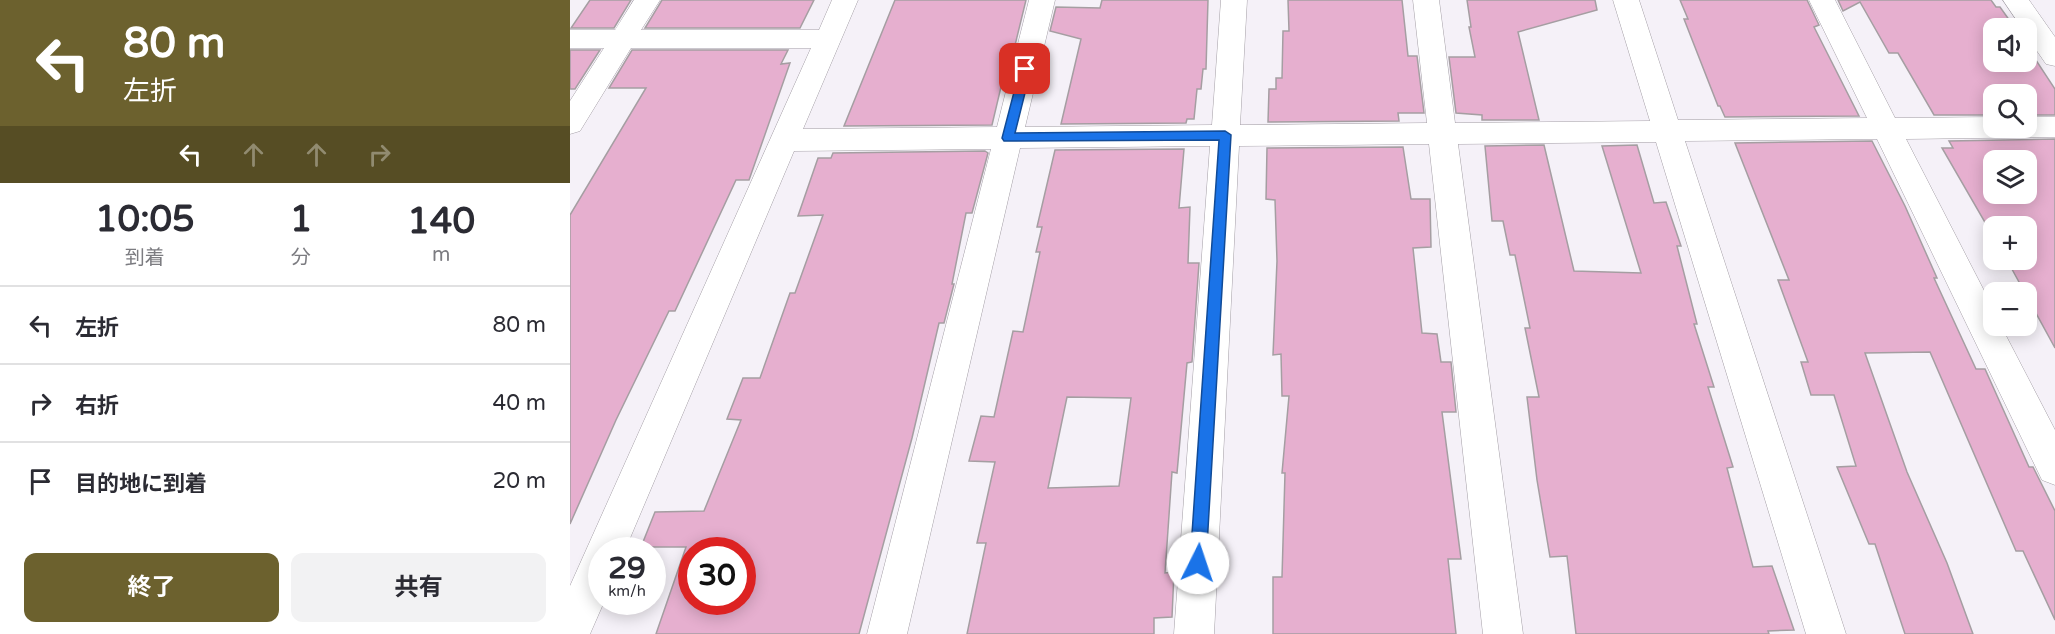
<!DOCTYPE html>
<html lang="ja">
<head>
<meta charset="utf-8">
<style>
  :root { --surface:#fff; --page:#f2f2f3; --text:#2b2b33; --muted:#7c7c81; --line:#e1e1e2; --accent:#6c612e }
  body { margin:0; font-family:"Varela Round","Noto Sans JP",sans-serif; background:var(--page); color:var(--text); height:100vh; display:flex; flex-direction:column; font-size:22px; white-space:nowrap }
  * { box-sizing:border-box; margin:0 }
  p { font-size:20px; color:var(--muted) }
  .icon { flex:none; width:33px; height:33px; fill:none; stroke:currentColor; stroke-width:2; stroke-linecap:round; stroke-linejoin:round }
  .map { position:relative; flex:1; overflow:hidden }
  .side { display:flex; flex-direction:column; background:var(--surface); width:570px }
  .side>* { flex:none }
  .hud { background:#6c612e; color:#fff; overflow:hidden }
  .controls { position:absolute; left:1413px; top:18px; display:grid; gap:12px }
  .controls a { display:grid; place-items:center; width:54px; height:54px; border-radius:12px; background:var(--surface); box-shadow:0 3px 15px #0003; font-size:30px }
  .speed { position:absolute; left:18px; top:537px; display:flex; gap:12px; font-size:30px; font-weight:700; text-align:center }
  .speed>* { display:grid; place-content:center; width:78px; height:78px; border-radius:50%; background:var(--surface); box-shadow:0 3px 15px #0003; line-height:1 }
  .speed small { font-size:15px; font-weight:400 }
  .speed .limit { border:9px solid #d22; background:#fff; color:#111 }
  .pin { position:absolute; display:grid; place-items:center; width:51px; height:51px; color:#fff; margin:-26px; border-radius:12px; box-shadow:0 3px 9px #0006 }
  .me { position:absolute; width:66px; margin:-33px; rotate:4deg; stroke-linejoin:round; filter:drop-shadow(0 0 4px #0008) }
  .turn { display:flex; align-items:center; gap:21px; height:126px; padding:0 24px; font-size:27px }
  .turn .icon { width:78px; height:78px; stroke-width:2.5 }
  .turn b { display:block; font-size:42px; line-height:51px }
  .lanes { display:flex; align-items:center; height:57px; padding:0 24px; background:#0003; justify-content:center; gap:30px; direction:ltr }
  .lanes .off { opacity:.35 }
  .eta { display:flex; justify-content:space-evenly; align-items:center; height:102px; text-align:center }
  .eta b { font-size:36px; font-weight:700; line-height:42px }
  .button { display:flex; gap:12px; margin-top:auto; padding:12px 24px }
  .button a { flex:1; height:69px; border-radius:12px; background:var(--accent); color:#fff; font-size:24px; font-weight:700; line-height:69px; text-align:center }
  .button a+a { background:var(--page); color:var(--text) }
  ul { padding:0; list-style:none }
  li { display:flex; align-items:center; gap:18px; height:78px; padding:0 24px; border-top:2px solid var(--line) }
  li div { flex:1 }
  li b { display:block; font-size:22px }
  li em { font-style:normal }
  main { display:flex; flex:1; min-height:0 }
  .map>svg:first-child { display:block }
</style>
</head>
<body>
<main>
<section class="side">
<div class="hud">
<div class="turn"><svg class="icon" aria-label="left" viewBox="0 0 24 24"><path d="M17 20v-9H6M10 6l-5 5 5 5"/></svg><div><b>80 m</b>左折</div></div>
<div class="lanes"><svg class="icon" aria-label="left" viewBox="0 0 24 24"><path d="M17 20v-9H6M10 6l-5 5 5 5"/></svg><svg class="icon off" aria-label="ahead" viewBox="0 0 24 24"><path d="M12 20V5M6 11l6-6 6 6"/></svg><svg class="icon off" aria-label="ahead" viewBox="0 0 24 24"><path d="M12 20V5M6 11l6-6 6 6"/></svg><svg class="icon off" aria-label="right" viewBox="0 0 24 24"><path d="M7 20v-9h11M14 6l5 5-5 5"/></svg></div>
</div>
<div class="eta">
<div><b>10:05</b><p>到着</p></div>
<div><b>1</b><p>分</p></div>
<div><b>140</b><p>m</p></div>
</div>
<ul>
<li><svg class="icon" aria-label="left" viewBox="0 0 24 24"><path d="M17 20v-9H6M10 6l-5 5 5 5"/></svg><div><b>左折</b></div><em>80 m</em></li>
<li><svg class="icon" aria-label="right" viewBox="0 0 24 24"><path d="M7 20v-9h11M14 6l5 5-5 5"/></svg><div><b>右折</b></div><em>40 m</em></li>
<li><svg class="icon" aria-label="arrive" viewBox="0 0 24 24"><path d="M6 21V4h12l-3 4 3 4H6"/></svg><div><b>目的地に到着</b></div><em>20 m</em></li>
</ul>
<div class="button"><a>終了</a><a>共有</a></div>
</section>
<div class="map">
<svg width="1485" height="634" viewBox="0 0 1485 634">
  <rect width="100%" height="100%" fill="#f5f1f8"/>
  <g fill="#e6afcf" stroke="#a59ea2" stroke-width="1.5" fill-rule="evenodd">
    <polygon points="20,0 61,0 44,28 1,28"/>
    <polygon points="92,0 244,0 230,28 75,28"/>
    <polygon points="325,0 456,0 439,70 435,70 422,125 274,126"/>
    <polygon points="532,0 638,0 636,69 633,69 631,89 627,89 624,119 617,119 616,123 491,124 511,39 480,31 486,7 530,8"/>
    <polygon points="718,0 832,0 838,56 847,56 854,113 828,113 829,121 698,122 699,89 706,89 706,78 712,78 713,31 719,31"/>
    <polygon points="897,0 1025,0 1027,10 948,32 969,120 912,120 912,115 886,113 879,57 905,57 899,27 901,27"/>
    <polygon points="1110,0 1237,0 1249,25 1244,27 1289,116 1155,117 1150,106 1148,106 1114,19 1118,19"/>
    <polygon points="1268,0 1421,0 1426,7 1430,7 1445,28 1424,28 1424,62 1456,62 1456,45 1485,89 1485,115 1456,115 1456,94 1424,94 1424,115 1364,115 1328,53 1319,53 1290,2 1273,11"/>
    <polygon points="0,50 30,50 5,89 0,89"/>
    <polygon points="62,50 218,50 211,64 220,63 179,180 166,180 105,311 99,311 46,420 0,524 0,215 76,88 39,88"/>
    <path d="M1485,139V348L1437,260H1456V226H1424V238L1372,148H1383L1379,141ZM1424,160H1456V194H1424Z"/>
    <polygon points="1302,141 1335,206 1367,278 1364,278 1406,369 1415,369 1459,467 1463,467 1485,511 1485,620 1453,551 1446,551 1360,352 1295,353 1337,472 1377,563 1403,634 1335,634 1305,544 1299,544 1267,467 1286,466 1264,395 1241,395 1231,362 1238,362 1208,280 1219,280 1165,143"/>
    <polygon points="974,145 1004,271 1071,273 1032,146 1067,145 1084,203 1096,202 1111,246 1107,246 1127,324 1124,324 1144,387 1138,387 1163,467 1157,468 1183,567 1202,566 1224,630 1198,631 1199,634 1006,634 997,556 980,557 967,480 957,397 969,397 955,328 960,328 945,255 940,255 933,221 922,221 915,146"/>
    <polygon points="833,147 841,199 860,199 861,247 843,248 852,333 867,334 871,362 881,362 886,412 872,412 891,559 878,559 886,634 703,634 703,577 712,577 715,473 712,473 719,396 712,396 711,354 703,355 707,261 705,200 696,199 697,148"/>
    <path d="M614,149L609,208L620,207L618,263H629L622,362L617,363L607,473L602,472L595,573L604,572L602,617L584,618V634H397L416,543H407L425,462L399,461L411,416L424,417L443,331L453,332L470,252H466L472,227H467L485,150ZM497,397L561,398L549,486L478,488Z"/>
    <path d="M415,151L418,153L402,213H396L382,284H384L374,323H369L342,438L289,634H86L116,547H71L85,512L134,511L171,420L157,419L173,378H190L220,293H225L253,215L228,216L248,158H261L263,153ZM122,550H172V602H122Z"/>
  </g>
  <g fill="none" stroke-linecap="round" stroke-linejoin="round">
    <defs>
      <g id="minor">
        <polygon points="64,0 90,0 71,30 249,30 262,0 288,0 233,129 427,127 459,0 485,0 455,127 642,125 651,0 677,0 670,125 857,123 843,0 869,0 885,123 1080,121 1043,0 1069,0 1108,120 1297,118 1239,0 1265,0 1325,118 1424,117 1424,128 1456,128 1456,117 1485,117 1485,137 1336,139 1424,310 1424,326 1431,326 1485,430 1485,485 1472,480 1307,139 1115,141 1276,634 1236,634 1086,142 888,144 953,634 913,634 859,144 669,146 644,634 604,634 640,146 450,148 337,634 297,634 421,149 224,151 55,550 32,550 32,602 34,602 20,634 0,634 0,586 241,48 61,48 10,131 0,134 0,101 34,48 0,48 0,30 45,30"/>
        <polygon points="1433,0 1459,0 1485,37 1485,66 1476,64 1456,35 1456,28 1452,28"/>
      </g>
    </defs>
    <use href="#minor" stroke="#a49fa6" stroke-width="1"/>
    <use href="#minor" fill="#fff" fill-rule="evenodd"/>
  </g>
  <polygon fill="#1a73e8" stroke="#114b97" stroke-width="1.5" points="455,65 461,69 445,133 655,131 661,135 636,563 634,568 628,571 623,568 620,563 649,140 434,141 432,138 450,69"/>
</svg>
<div class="controls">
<a><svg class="icon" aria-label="sound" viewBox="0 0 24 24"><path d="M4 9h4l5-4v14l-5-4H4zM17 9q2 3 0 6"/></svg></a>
<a><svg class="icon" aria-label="search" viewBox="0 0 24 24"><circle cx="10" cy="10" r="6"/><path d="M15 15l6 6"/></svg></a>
<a><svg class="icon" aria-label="layers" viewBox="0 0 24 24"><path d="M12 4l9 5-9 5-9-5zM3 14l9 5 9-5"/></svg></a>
<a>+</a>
<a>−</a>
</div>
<div class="speed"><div>29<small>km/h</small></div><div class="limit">30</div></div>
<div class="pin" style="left:455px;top:69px;background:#d93025"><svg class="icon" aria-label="arrive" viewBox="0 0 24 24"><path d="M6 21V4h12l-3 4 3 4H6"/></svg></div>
<svg class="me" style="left:628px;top:563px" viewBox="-20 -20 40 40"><circle r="19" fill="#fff"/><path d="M0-13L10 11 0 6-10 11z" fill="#1a73e8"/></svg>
</div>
</main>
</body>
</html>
